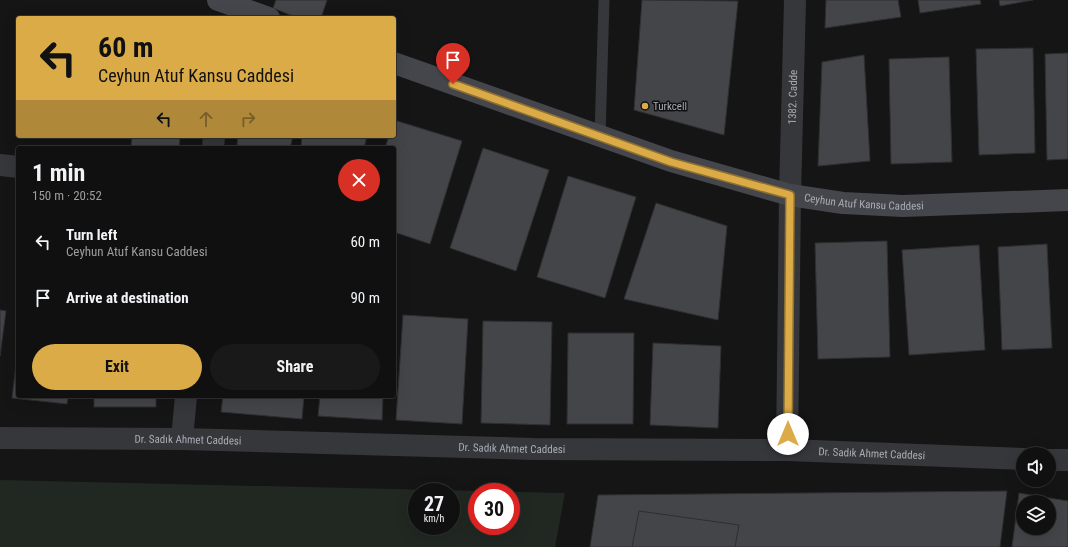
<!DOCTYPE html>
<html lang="en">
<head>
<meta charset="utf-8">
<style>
  :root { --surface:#101010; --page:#191919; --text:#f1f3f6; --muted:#9c9d9f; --line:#303030; --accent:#dbab48 }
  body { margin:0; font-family:"Roboto Condensed",sans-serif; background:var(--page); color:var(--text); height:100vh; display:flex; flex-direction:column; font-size:15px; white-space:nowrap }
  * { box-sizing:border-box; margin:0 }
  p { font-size:13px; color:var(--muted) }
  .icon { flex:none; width:22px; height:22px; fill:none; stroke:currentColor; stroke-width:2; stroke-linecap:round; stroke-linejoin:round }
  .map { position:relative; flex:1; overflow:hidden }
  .side { position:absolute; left:16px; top:146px; width:380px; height:252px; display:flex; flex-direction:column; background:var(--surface); border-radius:4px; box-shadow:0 4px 16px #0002,0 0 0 1px var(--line) }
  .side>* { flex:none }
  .hud { position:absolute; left:16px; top:16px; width:380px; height:122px; border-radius:4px; box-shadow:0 4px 16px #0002,0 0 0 1px var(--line); background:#dbab48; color:#111; overflow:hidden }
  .tools { position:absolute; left:1016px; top:447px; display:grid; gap:8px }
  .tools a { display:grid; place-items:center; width:40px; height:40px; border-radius:50%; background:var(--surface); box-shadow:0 4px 16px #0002,0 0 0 1px var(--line); font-size:20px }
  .speed { position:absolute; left:408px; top:483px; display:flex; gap:8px; font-size:20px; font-weight:700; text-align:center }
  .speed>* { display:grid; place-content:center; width:52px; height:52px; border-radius:50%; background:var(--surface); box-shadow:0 4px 16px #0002,0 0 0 1px var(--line); line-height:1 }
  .speed small { font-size:10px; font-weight:400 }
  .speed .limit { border:6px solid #d22; background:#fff; color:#111 }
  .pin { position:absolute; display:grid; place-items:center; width:34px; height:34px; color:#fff; margin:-41px -17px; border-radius:50% 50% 50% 0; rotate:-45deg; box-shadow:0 0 4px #0007 }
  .pin .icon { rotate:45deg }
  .me { position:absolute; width:44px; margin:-22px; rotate:0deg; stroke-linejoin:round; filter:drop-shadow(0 0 3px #0008) }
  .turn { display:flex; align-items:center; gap:14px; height:84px; padding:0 16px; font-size:18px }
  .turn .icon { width:52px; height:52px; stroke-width:2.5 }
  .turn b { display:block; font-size:28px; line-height:34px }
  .lanes { display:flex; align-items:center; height:38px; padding:0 16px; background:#0003; justify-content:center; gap:20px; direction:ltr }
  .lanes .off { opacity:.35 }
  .round { display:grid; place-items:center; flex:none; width:42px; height:42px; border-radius:21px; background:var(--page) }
  .overview { display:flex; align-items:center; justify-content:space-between; height:68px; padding:0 16px }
  h1 { font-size:24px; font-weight:700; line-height:30px }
  .action { display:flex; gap:8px; margin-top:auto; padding:8px 16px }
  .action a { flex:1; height:46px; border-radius:24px; background:var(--accent); color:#111; font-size:16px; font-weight:700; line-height:46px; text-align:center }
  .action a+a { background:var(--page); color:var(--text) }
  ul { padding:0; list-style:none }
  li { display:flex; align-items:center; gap:12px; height:56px; padding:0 16px }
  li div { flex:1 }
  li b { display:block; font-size:15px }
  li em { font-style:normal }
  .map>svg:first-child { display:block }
</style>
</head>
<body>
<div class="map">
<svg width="1068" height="547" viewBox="0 0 1068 547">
  <rect width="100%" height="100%" fill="#151516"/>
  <path fill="#212822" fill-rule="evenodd" d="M0,480L565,493L555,547H0ZM417,492H451V526H417ZM477,492H511V526H477Z"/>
  <g fill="#444549" stroke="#2f2f32" fill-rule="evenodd">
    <polygon points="276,0 327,0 321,18 298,18 273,8"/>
    <polygon points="642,0 738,1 724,135 634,110"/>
    <polygon points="826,0 898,0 901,17 825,28"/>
    <polygon points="918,0 980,0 981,4 920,13"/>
    <polygon points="999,0 1033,0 1000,6"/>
    <polygon points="1033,48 1035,153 979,155 976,49"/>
    <polygon points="1068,53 1068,159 1047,160 1045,54"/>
    <polygon points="864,55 870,161 818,166 822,62"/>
    <polygon points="949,57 952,162 891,164 889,59"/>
    <polygon points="394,120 462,141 430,244 394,232 394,148 385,148 389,136 394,136"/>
    <polygon points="132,136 180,136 179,148 131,148"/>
    <polygon points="238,136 293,136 290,148 259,148 237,145"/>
    <polygon points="302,136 367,136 364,148 301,147"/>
    <polygon points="483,148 549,170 516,271 450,248"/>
    <polygon points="568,176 636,197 605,298 537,277"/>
    <polygon points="656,203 727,226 718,320 624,299"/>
    <polygon points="887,241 890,357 818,359 815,243"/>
    <polygon points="1047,244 1052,348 1002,350 998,247"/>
    <polygon points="979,245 985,350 909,355 902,250"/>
    <polygon points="0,310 6,311 0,356"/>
    <polygon points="403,315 468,319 462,424 396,420"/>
    <polygon points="483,321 552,322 550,425 481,423"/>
    <polygon points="568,333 634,333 633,424 567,424"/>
    <polygon points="653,343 721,346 718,428 650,425"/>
    <polygon points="18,348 18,396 68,396 67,404 12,398"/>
    <rect x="94" y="396" width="62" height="11"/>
    <polygon points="223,396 304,396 302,419 221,412"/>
    <polygon points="320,396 383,396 382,420 318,416"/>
    <polygon points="1007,491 1000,547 590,547 598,495"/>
    <path d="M1019,493L1068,501V547H1012ZM1023,502H1049V528H1023Z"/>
    <polygon points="639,511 739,525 735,547 632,547"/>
  </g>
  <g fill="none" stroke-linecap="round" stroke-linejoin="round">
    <polyline stroke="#36373b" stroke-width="11" points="600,136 604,0"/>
    <g stroke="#36373b" stroke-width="22">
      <polyline points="213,148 214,136"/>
      <polyline points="0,165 18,167"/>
      <path id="s1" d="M0,438L182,439L533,449L787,450L1023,459"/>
      <polyline points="182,439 186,396"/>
      <path id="s2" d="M787,450L790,195L795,0"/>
      <polyline points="1049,460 1068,460"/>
    </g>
    <g stroke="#45464b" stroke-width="22">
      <polyline points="218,0 269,18"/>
      <path id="s3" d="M394,63L671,161L790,195L843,203L903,206L1068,200"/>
    </g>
  </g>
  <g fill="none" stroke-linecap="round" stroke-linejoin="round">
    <defs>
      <polyline id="route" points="453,84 671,162 790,195 788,434"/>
    </defs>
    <use href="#route" stroke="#8e6f2f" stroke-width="10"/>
    <use href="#route" stroke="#dbab48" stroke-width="7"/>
  </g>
  <circle fill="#dbab48" stroke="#101011" stroke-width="1.5" cx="645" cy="106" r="4"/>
  <g text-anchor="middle" stroke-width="3" stroke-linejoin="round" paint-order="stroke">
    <g font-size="11" fill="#a8acb5" stroke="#101011">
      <text dy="4" stroke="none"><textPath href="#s2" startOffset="353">1382. Cadde</textPath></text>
      <text dy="4" stroke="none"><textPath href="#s3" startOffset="492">Ceyhun Atuf Kansu Caddesi</textPath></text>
      <text dy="4" stroke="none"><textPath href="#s1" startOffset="188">Dr. Sadık Ahmet Caddesi</textPath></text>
      <text dy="4" stroke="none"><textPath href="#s1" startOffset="512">Dr. Sadık Ahmet Caddesi</textPath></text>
      <text dy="4" stroke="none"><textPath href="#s1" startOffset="872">Dr. Sadık Ahmet Caddesi</textPath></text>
    </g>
    <g font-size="11" fill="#a8acb5" stroke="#101011" text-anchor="start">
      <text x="653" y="110">Turkcell</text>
    </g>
  </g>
</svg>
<div class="tools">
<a><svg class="icon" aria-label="sound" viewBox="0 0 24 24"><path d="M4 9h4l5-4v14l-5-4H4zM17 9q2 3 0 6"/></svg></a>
<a><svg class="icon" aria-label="layers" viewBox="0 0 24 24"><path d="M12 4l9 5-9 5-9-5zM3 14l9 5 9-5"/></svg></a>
</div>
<div class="speed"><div>27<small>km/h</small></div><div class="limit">30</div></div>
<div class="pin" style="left:453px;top:84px;background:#d93025"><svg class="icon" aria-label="arrive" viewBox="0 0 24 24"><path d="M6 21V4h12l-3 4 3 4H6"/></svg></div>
<svg class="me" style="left:788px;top:434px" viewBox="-20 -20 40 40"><circle r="19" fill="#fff"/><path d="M0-13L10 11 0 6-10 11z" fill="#dbab48"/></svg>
<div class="hud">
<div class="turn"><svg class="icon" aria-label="left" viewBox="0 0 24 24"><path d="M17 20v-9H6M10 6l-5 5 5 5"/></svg><div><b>60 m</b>Ceyhun Atuf Kansu Caddesi</div></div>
<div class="lanes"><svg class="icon" aria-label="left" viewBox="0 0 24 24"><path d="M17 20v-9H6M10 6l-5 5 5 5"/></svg><svg class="icon off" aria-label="ahead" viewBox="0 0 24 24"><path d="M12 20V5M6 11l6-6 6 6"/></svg><svg class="icon off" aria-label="right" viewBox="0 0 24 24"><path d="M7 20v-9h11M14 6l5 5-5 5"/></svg></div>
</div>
<section class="side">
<div class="overview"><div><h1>1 min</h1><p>150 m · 20:52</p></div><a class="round" style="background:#d93025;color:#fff"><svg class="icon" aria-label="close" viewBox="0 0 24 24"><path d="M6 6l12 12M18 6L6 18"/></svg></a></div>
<ul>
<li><svg class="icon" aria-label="left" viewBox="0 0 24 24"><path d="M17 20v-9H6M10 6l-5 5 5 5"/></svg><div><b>Turn left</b><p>Ceyhun Atuf Kansu Caddesi</p></div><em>60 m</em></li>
<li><svg class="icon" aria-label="arrive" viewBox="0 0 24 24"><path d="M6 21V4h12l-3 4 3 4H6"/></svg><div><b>Arrive at destination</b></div><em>90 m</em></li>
</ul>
<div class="action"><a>Exit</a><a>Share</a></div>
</section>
</div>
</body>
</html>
